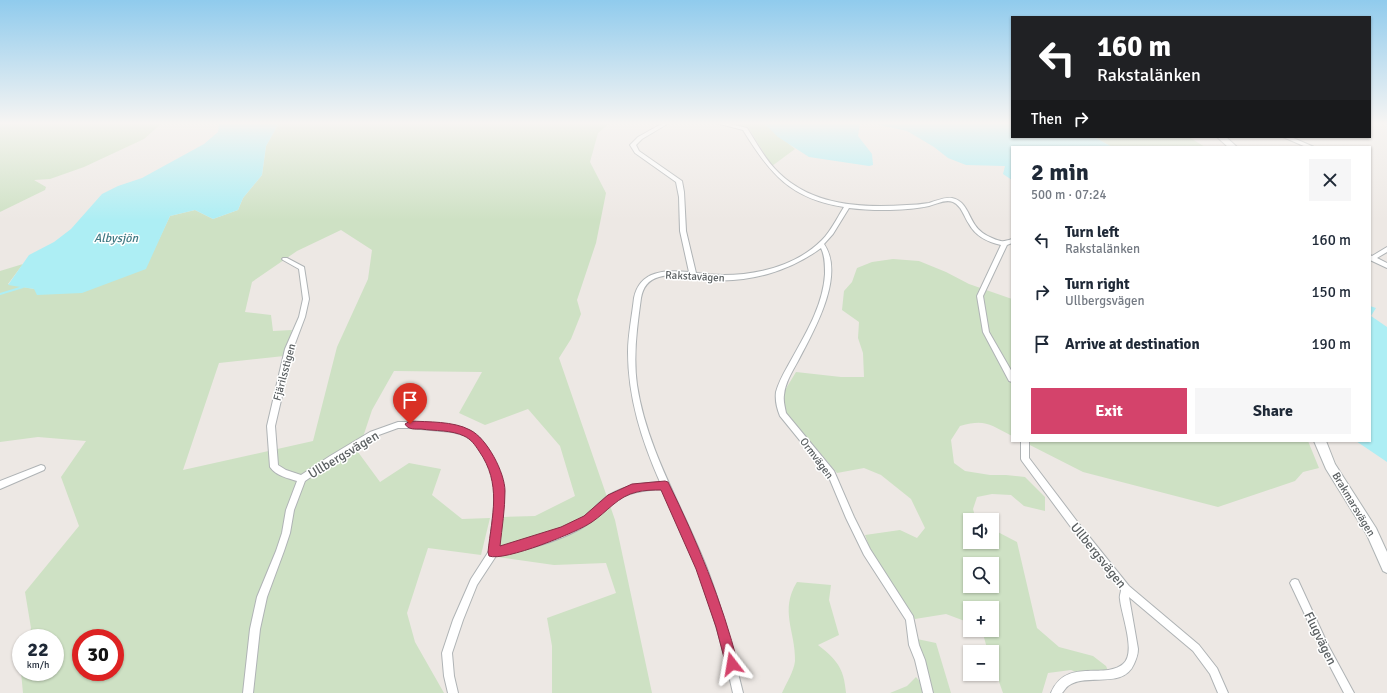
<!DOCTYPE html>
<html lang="en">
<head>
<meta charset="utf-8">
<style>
  :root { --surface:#fff; --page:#f6f6f7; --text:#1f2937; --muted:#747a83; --accent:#d4436b }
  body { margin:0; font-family:Signika,sans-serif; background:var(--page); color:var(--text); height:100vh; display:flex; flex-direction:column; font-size:15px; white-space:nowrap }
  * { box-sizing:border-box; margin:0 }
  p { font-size:13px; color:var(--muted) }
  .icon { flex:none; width:22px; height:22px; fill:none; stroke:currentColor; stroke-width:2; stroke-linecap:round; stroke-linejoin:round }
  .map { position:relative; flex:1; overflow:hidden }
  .drawer { position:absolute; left:1011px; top:146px; width:360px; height:296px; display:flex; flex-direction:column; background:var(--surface); border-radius:0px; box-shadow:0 1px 3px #0004 }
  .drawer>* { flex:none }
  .guide { position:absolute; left:1011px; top:16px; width:360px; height:122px; border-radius:0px; box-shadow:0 1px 3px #0004; background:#202124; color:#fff; overflow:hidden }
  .buttons { position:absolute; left:963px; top:513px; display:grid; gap:8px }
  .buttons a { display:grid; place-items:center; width:36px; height:36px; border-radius:0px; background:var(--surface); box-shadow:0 1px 3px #0004; font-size:20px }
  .speed { position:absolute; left:12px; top:629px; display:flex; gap:8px; font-size:20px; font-weight:700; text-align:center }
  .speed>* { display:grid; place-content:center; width:52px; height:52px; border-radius:50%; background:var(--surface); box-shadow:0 1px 3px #0004; line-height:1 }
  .speed small { font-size:10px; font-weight:400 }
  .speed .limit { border:6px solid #d22; background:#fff; color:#111 }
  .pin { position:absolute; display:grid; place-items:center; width:34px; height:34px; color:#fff; margin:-41px -17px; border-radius:50% 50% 50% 0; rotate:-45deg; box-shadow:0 0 4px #0007 }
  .pin .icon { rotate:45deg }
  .me { position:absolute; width:44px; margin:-22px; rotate:346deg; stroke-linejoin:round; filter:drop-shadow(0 0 3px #0008) }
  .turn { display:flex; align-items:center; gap:14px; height:84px; padding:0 20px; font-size:18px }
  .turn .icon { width:52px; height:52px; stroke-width:2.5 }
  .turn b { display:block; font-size:28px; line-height:34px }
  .then { display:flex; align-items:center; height:38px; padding:0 20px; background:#0003; gap:8px; font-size:15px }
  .round { display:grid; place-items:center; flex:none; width:42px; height:42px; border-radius:0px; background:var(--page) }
  .headline { display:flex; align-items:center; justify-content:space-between; height:68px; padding:0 20px }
  h1 { font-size:24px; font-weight:800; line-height:30px }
  .button { display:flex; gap:8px; margin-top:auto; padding:8px 20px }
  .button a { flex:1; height:46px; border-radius:0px; background:var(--accent); color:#fff; font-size:16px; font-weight:800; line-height:46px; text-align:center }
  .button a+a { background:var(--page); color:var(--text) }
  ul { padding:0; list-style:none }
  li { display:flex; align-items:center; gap:12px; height:52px; padding:0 20px }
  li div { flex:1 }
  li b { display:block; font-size:15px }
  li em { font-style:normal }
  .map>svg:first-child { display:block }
</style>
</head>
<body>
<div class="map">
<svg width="1387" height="693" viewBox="0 0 1387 693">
  <rect width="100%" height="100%" fill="#ede8e4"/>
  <g fill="#cee1c4" fill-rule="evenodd">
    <polygon points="0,123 162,123 144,139 84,167 50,179 34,180 46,187 45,190 0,212"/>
    <path d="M279,123H610L598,133L590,162L606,193L596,243L577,300L581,314L571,339L559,358L615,520L652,693H552V646L547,618L616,593L606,563L554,565L497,557L504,517L535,516L575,496L560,446L528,409L485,425L459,413L482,372L394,371L372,410L358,452L380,482L409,463L441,469L432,495L462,519L490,518L481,555L428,548L407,613L415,642L444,693H23L21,672H55V638H29L31,628L25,592L79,526L61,477L86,441L38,437L0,442V271L23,264L8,284L34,289L145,269L170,216L195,210L213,219L238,210L243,198L262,175L266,146ZM341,230L372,250L368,279L337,347L313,441L183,470L219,363L284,356L292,330L273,331L271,315L245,312L252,282L297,251ZM81,638H115V672H81Z"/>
    <polygon points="733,123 764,123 795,149 772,166 748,127"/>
    <polygon points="1094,137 1189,137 1205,147 1112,147"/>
    <path d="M893,259L919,261L946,272L969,284L1012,299V436C989,424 985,419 960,426L951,440L954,463L965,471L990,475H1006L1025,477L1045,497V511L1024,506L1011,495L992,494L977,497L973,509L976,520H970V542H992V529L1017,542L1037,628L1059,647L1093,656L1106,666L1111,678H1091L1071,670L1048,673L1042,693H1003L992,662V652H988L982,630H992V608H970V623L946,614L915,619L872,554L865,535L900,530L917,538L925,528L911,499L881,475L864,468L837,473L784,410L782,395L796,372L841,377H864L863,353L858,338L859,322L842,310L844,291L852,282L857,268L872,262ZM970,564H992V586H970Z"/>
    <polygon points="1022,441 1308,441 1319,468 1303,472 1295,481 1218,507 1083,472"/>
    <path d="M797,582L831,585L829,600L839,635L818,645C837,660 844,668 846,693H782C786,684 794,671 795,661C796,632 779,611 797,582Z"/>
    <polygon points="917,639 936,643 951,693 933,693"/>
    <polygon points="916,677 921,683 924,693 890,693 907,686"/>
  </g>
  <g fill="#adeef4">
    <polygon points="219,123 279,123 266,146 262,175 243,198 238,210 213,219 195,210 170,216 146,269 82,293 37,295 34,289 8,285 29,255 54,242 71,229 102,194 118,186 142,178 204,144 218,132"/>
    <polygon points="764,123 860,123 858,136 872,154 873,165 869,166 809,157 778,137"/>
    <polygon points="870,123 1012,123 1012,137 1094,137 1112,147 1012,147 1012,180 1003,174 1005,166 966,165 948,158 934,147 907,131"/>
    <polygon points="1370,306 1376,308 1371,316 1387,327 1387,462 1356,441 1370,441"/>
  </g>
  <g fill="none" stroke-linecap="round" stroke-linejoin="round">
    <polyline stroke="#adeef4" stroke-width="2" points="0,294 23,287"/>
    <defs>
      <g id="street">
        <path d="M663,123H669L642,139L636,145L639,151L682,181L684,192L686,231L696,273C738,279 790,272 822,240C831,231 837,218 844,207C791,199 770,174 743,130L716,123H726L747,128C757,143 765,160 779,173C813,206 862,208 907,205C915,205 922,204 929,203C936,201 944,197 952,198C966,201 968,215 975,225C979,231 985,235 992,238C1001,242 1003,242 1012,239V243L1007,245L983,296L989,332L1012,372V382L1009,381L983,332L977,296L1001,245C988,242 976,237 969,224C964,217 962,206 953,202C945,199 937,204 929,206C907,211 872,211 849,208L833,234L824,244C846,276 813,332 798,361C792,372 785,383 784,395C783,401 785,407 786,413L834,471L854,517L870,549L913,616L919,645L925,660L933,693H923L915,660L909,645L906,620L864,555L846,518L828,475L780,416C777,409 775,400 776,392C779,381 785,371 790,362C805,335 823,306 825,274C825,265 825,256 821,248C790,271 749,283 711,280C694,278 676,272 659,277C648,280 643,287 641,298C637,327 633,356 637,385C647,451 684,509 708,571C723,611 733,652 743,693H733C724,652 713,612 699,573C689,544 676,516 663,489C645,490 626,492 611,504C600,512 593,522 580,529C554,543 525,550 496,556L477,585L463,620L452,653L454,676L458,693H448L444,676L442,653L453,620L471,579L489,551L496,490L492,474L484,456L474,442L464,435L452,432L410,428H398L376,436L336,460L305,481L294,510L290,533L284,551L267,597L260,629L253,693H243L250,629L257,597L276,551L282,533L286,510L297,481C288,478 276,476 270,467L267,426L285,349L299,317L303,299L299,269L283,260L282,259L283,258H287L304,267L309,299L305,317L293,349L275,426L278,465L286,470L301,475L330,456L370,432L398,422H410L452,426L469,430L480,438L490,452L500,474L504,490L498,547C525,542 553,536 577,522C588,515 595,506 605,498C620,486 641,483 660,482C642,441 628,398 628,352C628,335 632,316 634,298C640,270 665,270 689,272L680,231L679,197L676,182L635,153L630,145L638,137Z"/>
        <polygon points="1283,137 1291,137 1314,147 1306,147"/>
        <polygon points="1387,247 1387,252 1377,258 1387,263 1387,268 1370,260 1370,255 1372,256"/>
        <path d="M1021,441H1029V458L1079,524L1129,586L1199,645L1217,668L1228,693H1218L1210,674L1193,651L1129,597L1138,649C1138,655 1136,659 1134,664C1123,690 1087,672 1068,686C1066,687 1064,691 1062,693H1051C1066,657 1104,680 1123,664C1137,653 1121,614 1120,599C1119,596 1121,593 1121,590L1073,530L1022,461L1021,459Z"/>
        <polygon points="41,465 44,466 45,468 44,470 0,489 0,481"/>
        <polygon points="1295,579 1298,580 1328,645 1354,693 1344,693 1322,651 1290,583 1292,580"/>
      </g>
      <g id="secondary">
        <polygon points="1217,137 1226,137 1237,147 1228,147"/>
        <polygon points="1314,441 1326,441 1335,464 1376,528 1387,552 1387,573 1383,571 1367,535 1326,469"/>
      </g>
    </defs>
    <use href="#street" stroke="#afb3b5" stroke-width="2"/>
    <use href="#secondary" stroke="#afb4b5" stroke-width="2"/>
    <use href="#street" fill="#fff" fill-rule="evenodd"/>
    <use href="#secondary" fill="#fff" fill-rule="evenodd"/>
  </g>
  <linearGradient id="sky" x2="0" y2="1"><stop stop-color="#90cbed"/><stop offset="0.56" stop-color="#f7f5f3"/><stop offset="1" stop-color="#f7f5f3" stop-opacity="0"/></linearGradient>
  <rect width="1387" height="220" fill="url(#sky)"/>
  <path fill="#d4436b" stroke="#8a2c46" d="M410,421C427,422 454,421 470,430C487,438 505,473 505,491C505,509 502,528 500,546L561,527L584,516L608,495L632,484L665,481L668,482C697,541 722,601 738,664L736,669L732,671L727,669L716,627L696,569L661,490C654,490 644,490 637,492C618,496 607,512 592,522C578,532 504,562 489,556L488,552C492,515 502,484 479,451C475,445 471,439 464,436C452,430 435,431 421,429C416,429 408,430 405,424Z"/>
  <g text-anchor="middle" stroke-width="3" stroke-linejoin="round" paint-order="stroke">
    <g font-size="11" fill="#5c6163" stroke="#fff">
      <text transform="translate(695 276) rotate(3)" y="4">Rakstavägen</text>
      <text transform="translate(284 372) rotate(-75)" y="4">Fjärilsstigen</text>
      <text transform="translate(817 458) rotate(53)" y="4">Ormvägen</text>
      <text transform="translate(1354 504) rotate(59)" y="4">Brakmarsvägen</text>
    </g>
    <g font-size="12" font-style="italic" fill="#3f7983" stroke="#fff">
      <text x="116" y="242">Albysjön</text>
    </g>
    <g font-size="13" fill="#5c6163" stroke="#fff">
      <text transform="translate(343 454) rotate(-31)" y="5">Ullbergsvägen</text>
      <text transform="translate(1099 555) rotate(51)" y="5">Ullbergsvägen</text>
      <text transform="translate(1321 638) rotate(64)" y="5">Flugvägen</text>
    </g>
  </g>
</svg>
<div class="buttons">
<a><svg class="icon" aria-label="sound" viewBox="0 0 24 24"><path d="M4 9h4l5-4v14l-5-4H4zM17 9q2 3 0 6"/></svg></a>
<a><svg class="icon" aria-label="search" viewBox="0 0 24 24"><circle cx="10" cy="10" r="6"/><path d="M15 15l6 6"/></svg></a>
<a>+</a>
<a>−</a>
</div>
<div class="speed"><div>22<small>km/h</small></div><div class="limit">30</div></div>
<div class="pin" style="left:410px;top:424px;background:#d93025"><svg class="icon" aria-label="arrive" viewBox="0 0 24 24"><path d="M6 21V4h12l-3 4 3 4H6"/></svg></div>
<svg class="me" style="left:732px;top:664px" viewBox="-20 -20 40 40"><path d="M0-17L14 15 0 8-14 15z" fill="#d4436b" stroke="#fff" stroke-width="4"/></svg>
<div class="guide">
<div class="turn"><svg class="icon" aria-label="left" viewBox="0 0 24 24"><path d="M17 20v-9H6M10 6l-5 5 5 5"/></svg><div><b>160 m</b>Rakstalänken</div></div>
<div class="then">Then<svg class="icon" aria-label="right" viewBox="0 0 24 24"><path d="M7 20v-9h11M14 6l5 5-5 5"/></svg></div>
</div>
<section class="drawer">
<div class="headline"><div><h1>2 min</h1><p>500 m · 07:24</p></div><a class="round"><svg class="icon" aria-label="close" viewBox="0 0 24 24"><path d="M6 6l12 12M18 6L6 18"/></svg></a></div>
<ul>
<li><svg class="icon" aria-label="left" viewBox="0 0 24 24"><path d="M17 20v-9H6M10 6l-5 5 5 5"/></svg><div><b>Turn left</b><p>Rakstalänken</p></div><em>160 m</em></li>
<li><svg class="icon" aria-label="right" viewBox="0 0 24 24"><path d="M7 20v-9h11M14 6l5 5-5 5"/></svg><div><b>Turn right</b><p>Ullbergsvägen</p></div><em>150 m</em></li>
<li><svg class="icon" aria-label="arrive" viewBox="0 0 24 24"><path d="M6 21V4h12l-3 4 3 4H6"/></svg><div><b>Arrive at destination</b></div><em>190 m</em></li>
</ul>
<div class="button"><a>Exit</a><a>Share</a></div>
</section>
</div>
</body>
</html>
